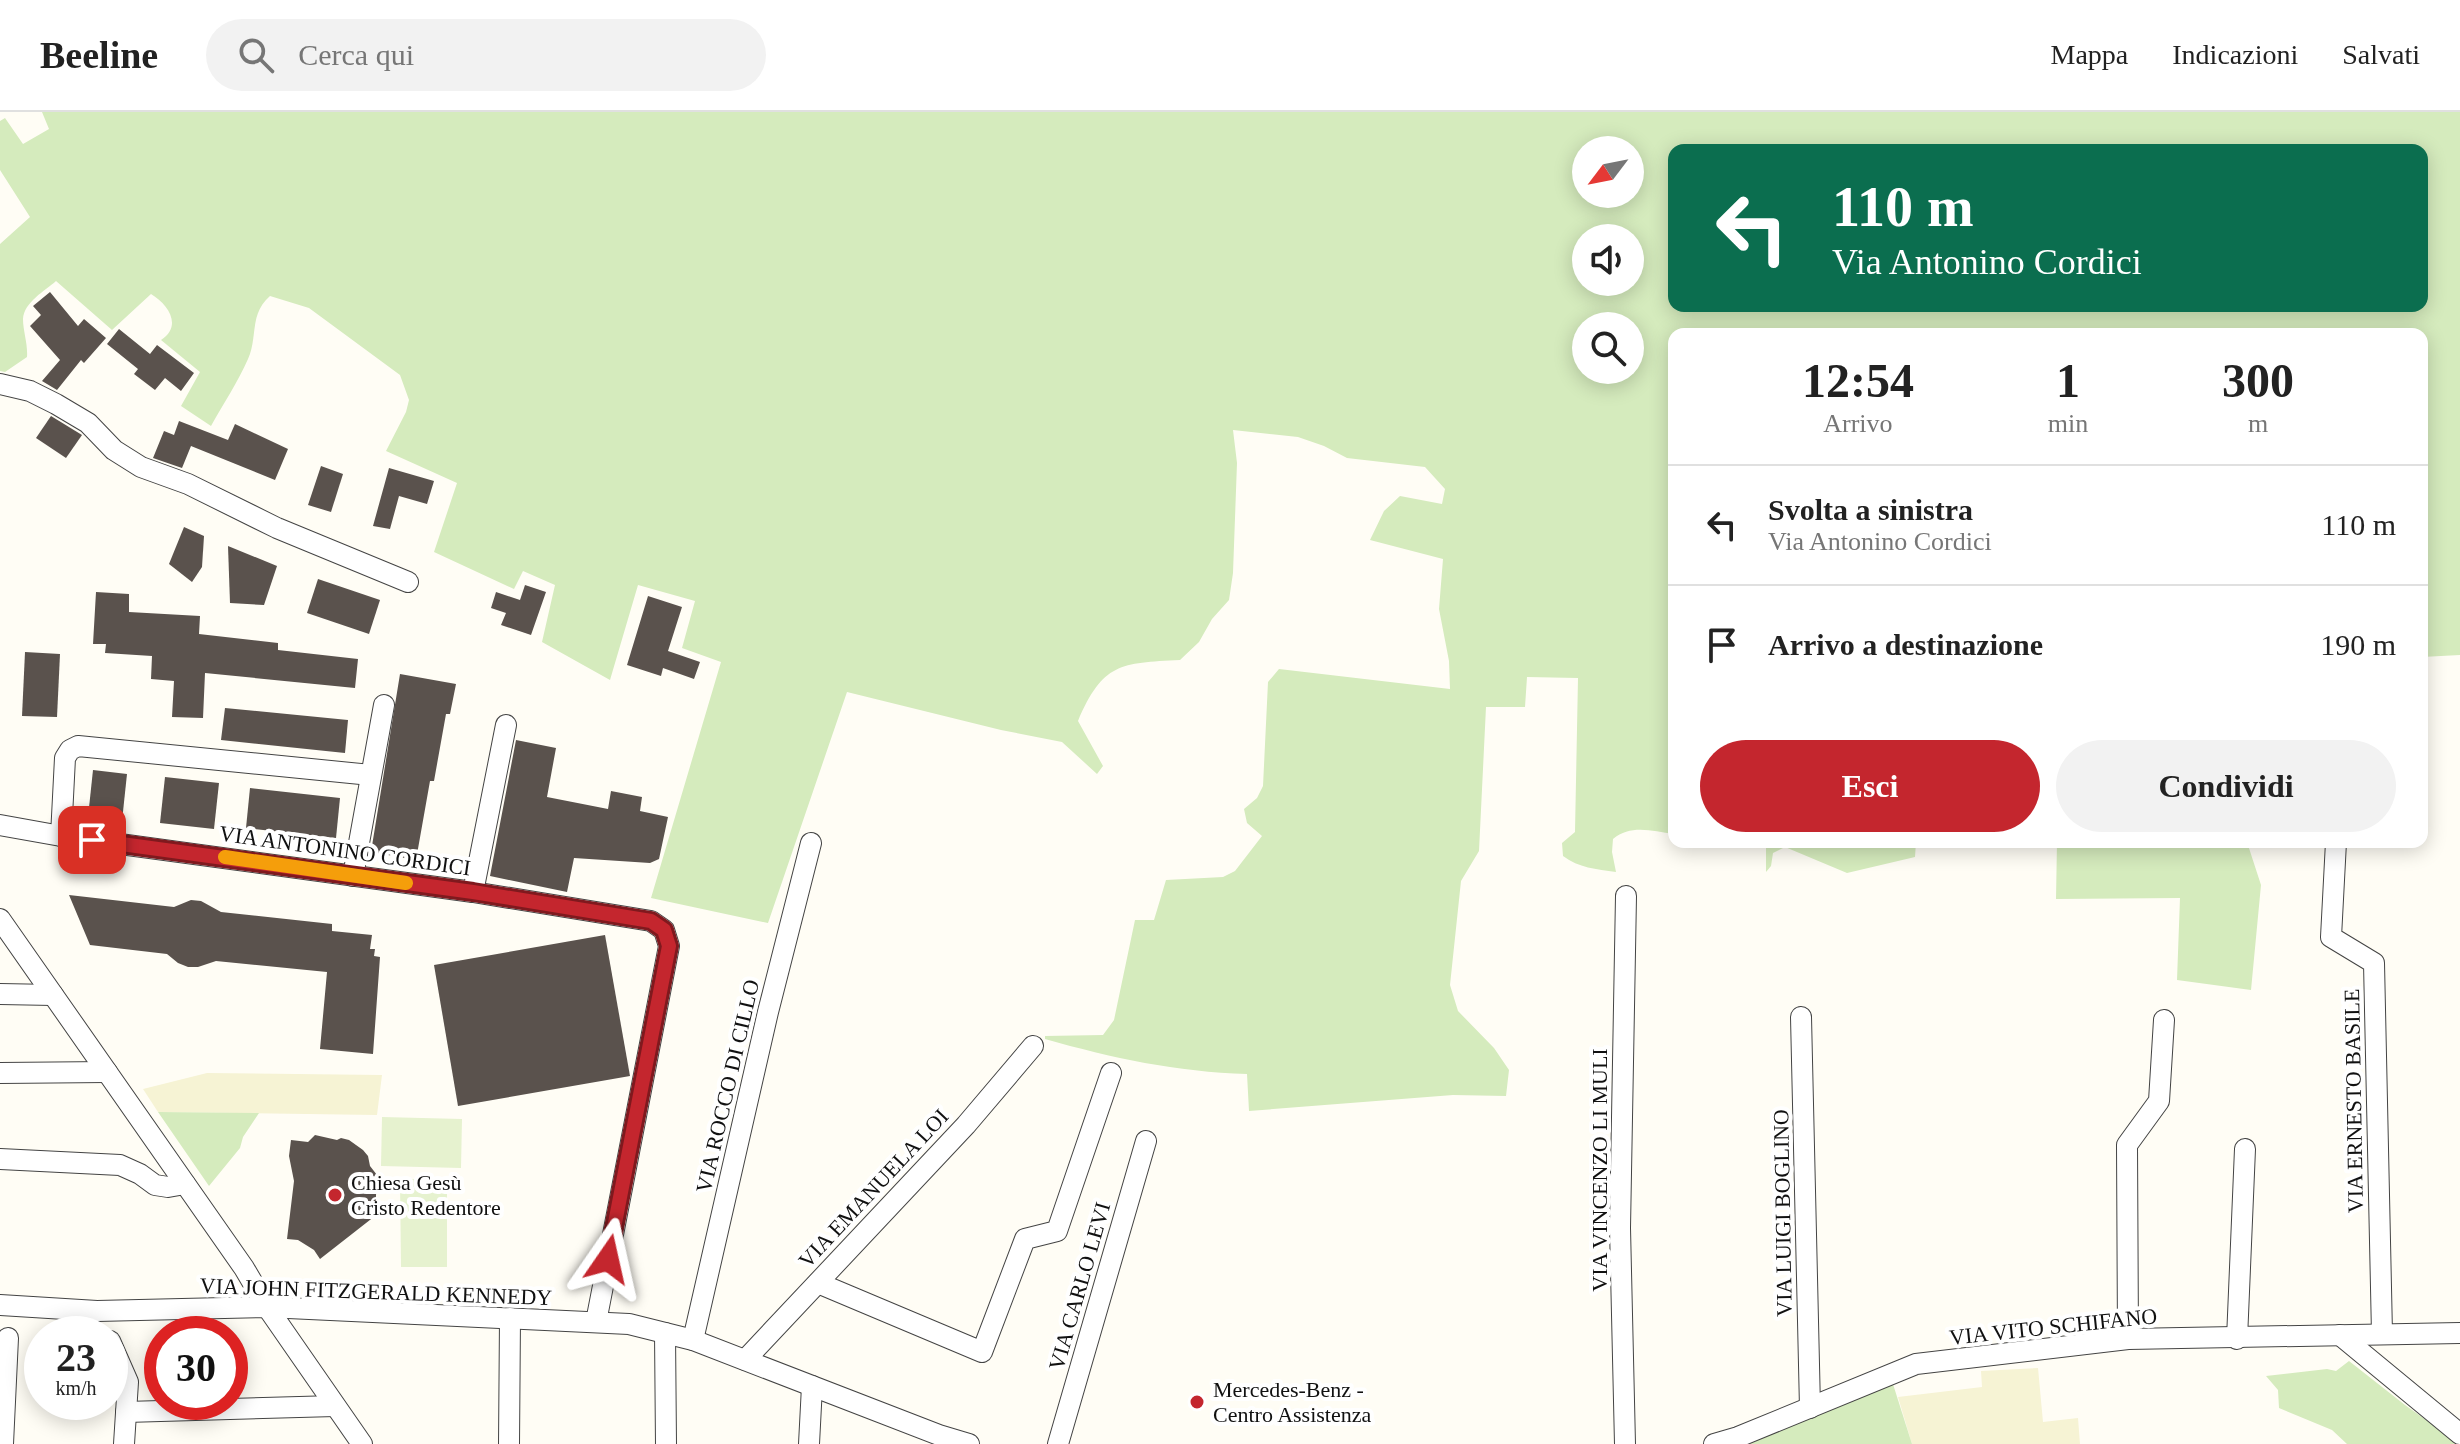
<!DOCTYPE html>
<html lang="it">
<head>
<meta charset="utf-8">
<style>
  :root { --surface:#fff; --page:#f2f2f2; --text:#222; --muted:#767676; --line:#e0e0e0; --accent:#c4262e }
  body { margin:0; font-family:Georgia,serif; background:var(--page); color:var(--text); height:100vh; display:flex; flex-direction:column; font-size:30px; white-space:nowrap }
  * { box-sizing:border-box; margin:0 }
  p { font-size:26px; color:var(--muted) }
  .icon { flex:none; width:44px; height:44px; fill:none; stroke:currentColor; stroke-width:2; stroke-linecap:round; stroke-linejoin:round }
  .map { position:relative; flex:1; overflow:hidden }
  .drawer { position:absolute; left:1668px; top:216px; width:760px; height:520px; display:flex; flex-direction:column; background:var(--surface); border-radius:16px; box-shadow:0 4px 20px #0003 }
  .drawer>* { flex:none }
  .guide { position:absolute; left:1668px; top:32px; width:760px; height:168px; border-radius:16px; box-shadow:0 4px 20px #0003; background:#0b6e4f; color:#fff; overflow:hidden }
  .needle { width:52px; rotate:238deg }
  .tools { position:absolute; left:1572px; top:24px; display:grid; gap:16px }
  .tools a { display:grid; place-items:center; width:72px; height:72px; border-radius:50%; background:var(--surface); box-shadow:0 4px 20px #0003; font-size:40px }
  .speed { position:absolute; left:24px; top:1204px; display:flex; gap:16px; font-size:40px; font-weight:700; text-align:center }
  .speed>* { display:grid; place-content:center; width:104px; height:104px; border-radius:50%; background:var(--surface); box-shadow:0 4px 20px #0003; line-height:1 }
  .speed small { font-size:20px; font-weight:400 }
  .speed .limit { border:12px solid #d22; background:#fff; color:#111 }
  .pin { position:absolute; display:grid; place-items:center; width:68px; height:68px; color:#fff; margin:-34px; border-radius:16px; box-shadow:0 4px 12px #0006 }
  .me { position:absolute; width:88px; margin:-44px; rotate:11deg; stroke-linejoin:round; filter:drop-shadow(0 0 6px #0008) }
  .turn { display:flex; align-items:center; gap:28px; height:168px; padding:0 32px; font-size:36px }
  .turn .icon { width:104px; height:104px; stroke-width:2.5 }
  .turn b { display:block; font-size:56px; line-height:68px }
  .eta { display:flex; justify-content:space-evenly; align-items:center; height:136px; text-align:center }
  .eta b { font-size:48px; font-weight:800; line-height:56px }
  .primary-button { display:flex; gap:16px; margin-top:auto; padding:16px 32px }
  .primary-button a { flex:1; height:92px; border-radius:48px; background:var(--accent); color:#fff; font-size:32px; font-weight:800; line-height:92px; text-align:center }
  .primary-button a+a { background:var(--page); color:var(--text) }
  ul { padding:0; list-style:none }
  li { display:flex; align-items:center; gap:24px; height:120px; padding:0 32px; border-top:2px solid var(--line) }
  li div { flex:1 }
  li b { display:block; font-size:30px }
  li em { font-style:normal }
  header { display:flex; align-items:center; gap:48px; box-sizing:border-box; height:112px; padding:0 40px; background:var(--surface); border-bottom:2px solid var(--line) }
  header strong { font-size:38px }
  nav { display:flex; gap:44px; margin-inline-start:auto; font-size:28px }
  .search { width:560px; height:72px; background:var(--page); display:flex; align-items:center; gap:20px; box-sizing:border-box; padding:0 28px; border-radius:44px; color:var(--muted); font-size:30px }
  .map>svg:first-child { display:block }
</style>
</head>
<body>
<header>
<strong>Beeline</strong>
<div class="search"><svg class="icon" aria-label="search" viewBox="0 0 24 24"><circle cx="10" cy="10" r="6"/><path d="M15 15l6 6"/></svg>Cerca qui</div>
<nav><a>Mappa</a><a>Indicazioni</a><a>Salvati</a></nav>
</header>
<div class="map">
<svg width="2460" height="1332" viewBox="0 0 2460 1332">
  <rect width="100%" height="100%" fill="#fffdf5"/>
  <g fill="#f6f3d4">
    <polygon points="207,961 382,963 377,1003 158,1000 143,977"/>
    <polygon points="2038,1256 2043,1310 2078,1306 2080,1332 1912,1332 1898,1285 1982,1275 1981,1259"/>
  </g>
  <g fill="#d5ebbd" fill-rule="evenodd">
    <path d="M42,0H2460V543L2422,545V222H1674V722C1652,719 1631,712 1613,727L1612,740L1616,760C1596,757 1579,756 1563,744L1562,731L1575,720L1578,566L1527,565L1525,595H1486L1479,739L1461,769L1450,873L1458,899L1494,936L1509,958L1506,984L1453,983L1249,999L1247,962C1177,960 1112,946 1045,927V924L1103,923L1114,908L1135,808H1154L1166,768L1223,765L1235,759L1262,724L1247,711L1244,697L1257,686L1263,674L1268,570L1279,557L1450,577L1449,549L1439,497L1443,447L1370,428L1384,399L1400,384L1442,392L1445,377L1425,355L1347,346L1324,334L1298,325L1233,318L1237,351L1233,461L1229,488L1212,507L1199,530L1180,548C1120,551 1103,551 1078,609L1103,654L1097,662L1062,630L1001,618L847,580L768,811L651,786L721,550L682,536L695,489L638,473L610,568L542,530L555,473L523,459L514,477L434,440L457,371L386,339L406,300L409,288L400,263L309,196L270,184C249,202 258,225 248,247C238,270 223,292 211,314L181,294L200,260L161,228C183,214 168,192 151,182L112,218L56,169C45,179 24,190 23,207C23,219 28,232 27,245L5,260L0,259V132L30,105L0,58V9L5,6L23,32L49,17ZM1586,38H1630V82H1586ZM1674,38H2422V194H1674ZM1586,126H1630V170H1586ZM1586,214H1630V258H1586Z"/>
    <polygon points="1766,730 1916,730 1915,745 1847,761 1785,735 1773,741 1771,754 1766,760"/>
    <polygon points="2057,730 2247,730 2261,773 2251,878 2177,868 2180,786 2056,787"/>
    <polygon points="158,1000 259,1001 243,1025 240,1036 209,1074"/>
    <polygon points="2349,1249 2405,1293 2460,1332 2347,1332 2332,1318 2279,1296 2278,1278 2266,1264 2327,1257 2336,1259"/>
    <polygon points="1892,1269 1912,1332 1749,1332"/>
  </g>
  <g fill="#e6f2cf">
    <polygon points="382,1005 462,1007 461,1056 381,1054"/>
    <polygon points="400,1067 447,1067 447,1155 401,1155"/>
  </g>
  <g fill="#5a524d">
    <polygon points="50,180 78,214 84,207 106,226 84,251 81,248 57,278 42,269 60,248 30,214 41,203 33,194"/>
    <polygon points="119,217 150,242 157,233 194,261 181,279 165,266 155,278 134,262 138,257 107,232"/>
    <polygon points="51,304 82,323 66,346 36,326"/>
    <polygon points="179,309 228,328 235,312 288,337 275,368 191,334 182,356 153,346 164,319 174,323"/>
    <polygon points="321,354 343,362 331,400 308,393"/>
    <polygon points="389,356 434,369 427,392 399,384 390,417 373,414"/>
    <polygon points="184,415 204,424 202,455 192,470 169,452"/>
    <polygon points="228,434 277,454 264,493 230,491"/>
    <polygon points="318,467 380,488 369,522 307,501"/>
    <polygon points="525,473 546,480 531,523 501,513 506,501 491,496 496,480 520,488"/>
    <polygon points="96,480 129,482 129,500 200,504 199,522 278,531 278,538 358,547 355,576 205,561 203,606 172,605 174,569 151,567 152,544 105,541 106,532 93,532"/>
    <polygon points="648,484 682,495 668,539 700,550 694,567 663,556 661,564 627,553"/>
    <polygon points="25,540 60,542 57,605 22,604"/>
    <polygon points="400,562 456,572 450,602 446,602 434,669 430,669 416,748 371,740"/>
    <polygon points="225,596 348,608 345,641 221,628"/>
    <polygon points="516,628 556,636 547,685 608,697 611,679 642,685 640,699 668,705 659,747 650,751 574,746 567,780 490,764"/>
    <polygon points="93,658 127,662 122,709 88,705"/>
    <polygon points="165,665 219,671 214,717 160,711"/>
    <polygon points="250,676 340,686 336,726 246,716"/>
    <polygon points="69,783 174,795 191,788 201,789 221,800 332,812 332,819 372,823 370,837 375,837 374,844 380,845 373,942 320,937 327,860 216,849 198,855 188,855 178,851 167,842 90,833"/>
    <polygon points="605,823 630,964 458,994 434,853"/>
    <polygon points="315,1023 337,1028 341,1026 349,1028 363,1038 368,1044 370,1054 377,1063 375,1104 320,1147 314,1138 298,1128 287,1127 294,1069 289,1044 291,1028 308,1030"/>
  </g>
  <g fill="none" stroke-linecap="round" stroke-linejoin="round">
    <defs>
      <g id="minor">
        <polyline points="0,272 30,279 56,292 88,311 114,338 141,355 188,372 277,416 408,470"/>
        <polyline points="0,713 61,724 473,780 651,809 664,818 669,834 596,1210"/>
        <polyline points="61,724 65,646 70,638 78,634 371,663"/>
        <polyline points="2336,730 2331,825 2374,851 2382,1222"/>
        <polyline points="353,764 384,593"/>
        <polyline points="473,780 506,613"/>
        <polyline points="0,807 244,1156 267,1195 362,1332"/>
        <polyline points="0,882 53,883"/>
        <polyline points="1801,905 1810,1296"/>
        <polyline points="0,961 107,960"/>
        <polyline points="0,1047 120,1053 140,1062 155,1073 168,1075 185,1072"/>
        <polyline points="818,1171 982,1240 1025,1127 1057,1119 1111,961"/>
        <polyline points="0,1193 97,1199 267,1195 629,1212 693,1228 939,1323 969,1332"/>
        <polyline points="665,1221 666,1332"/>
        <polyline points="2340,1223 2460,1322"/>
        <polyline points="2128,1227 2127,1033 2159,989 2164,908"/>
        <polyline points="2237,1227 2245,1037"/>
        <polyline points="693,1228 768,900 811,731"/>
        <polyline points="110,1229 128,1270 124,1332"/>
        <polyline points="745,1248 966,1013 1033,934"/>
        <polyline points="126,1300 335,1294"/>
        <polyline points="3,1332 8,1226"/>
        <polyline points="509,1332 510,1206"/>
        <polyline points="809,1332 812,1274"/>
        <polyline points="1058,1332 1146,1029"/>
        <polyline points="1625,1332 1620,1116 1626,784"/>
        <polyline points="1714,1332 1738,1325 1916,1252 2128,1227 2460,1221"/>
      </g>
    </defs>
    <use href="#minor" stroke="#444" stroke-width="22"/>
    <use href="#minor" stroke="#fff" stroke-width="20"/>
  </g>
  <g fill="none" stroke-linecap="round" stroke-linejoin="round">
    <defs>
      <polyline id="route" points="92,728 473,780 651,809 664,818 669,834 608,1147"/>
    </defs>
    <use href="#route" stroke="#7f191e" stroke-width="20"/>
    <use href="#route" stroke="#c4262e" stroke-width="14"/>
    <polyline stroke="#f59e0b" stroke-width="14" points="225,745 406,771"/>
  </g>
  <g fill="#c4262e" stroke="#fff" stroke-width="3">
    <circle cx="335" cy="1083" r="8"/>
    <circle cx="1197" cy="1290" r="8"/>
  </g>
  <g text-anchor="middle" stroke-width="8" stroke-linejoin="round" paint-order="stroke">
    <g font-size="22" fill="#111" stroke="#fff">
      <text transform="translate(345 738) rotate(8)" y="8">VIA ANTONINO CORDICI</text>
      <text transform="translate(727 974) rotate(-77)" y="8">VIA ROCCO DI CILLO</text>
      <text transform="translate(2353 989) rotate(-91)" y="8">VIA ERNESTO BASILE</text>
      <text transform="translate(1599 1058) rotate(-90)" y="8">VIA VINCENZO LI MULI</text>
      <text transform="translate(873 1076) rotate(-47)" y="8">VIA EMANUELA LOI</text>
      <text transform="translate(1782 1101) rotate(-91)" y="8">VIA LUIGI BOGLINO</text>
      <text transform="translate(1079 1174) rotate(-74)" y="8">VIA CARLO LEVI</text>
      <text transform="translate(376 1179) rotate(2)" y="8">VIA JOHN FITZGERALD KENNEDY</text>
      <text transform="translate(2053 1214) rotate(-6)" y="8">VIA VITO SCHIFANO</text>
    </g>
    <g font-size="22" fill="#111" stroke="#fff" text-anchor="start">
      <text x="351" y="1078">Chiesa Gesù<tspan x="351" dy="25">Cristo Redentore</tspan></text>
      <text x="1213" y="1285">Mercedes-Benz -<tspan x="1213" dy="25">Centro Assistenza</tspan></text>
    </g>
  </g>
</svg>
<div class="tools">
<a><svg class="needle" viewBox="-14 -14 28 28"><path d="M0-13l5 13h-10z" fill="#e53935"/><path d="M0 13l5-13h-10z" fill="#767676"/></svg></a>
<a><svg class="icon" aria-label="sound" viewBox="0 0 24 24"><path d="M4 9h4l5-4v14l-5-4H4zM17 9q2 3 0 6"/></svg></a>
<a><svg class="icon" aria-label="search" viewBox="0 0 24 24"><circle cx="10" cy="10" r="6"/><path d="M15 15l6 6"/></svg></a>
</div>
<div class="speed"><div>23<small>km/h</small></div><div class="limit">30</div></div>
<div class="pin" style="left:92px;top:728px;background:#d93025"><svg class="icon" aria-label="arrive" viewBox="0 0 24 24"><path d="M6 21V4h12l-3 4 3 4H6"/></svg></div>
<svg class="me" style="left:608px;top:1147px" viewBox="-20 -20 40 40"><path d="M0-17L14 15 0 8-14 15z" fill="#c4262e" stroke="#fff" stroke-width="4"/></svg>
<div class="guide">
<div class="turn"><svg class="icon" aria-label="left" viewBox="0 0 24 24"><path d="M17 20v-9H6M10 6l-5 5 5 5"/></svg><div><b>110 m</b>Via Antonino Cordici</div></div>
</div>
<section class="drawer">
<div class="eta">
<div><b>12:54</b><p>Arrivo</p></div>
<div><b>1</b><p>min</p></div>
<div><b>300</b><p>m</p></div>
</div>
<ul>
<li><svg class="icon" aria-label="left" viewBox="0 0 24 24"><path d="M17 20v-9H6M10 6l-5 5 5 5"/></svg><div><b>Svolta a sinistra</b><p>Via Antonino Cordici</p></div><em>110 m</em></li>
<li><svg class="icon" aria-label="arrive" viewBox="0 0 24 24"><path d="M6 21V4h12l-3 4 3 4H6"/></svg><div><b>Arrivo a destinazione</b></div><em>190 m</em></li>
</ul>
<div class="primary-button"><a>Esci</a><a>Condividi</a></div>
</section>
</div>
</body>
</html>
